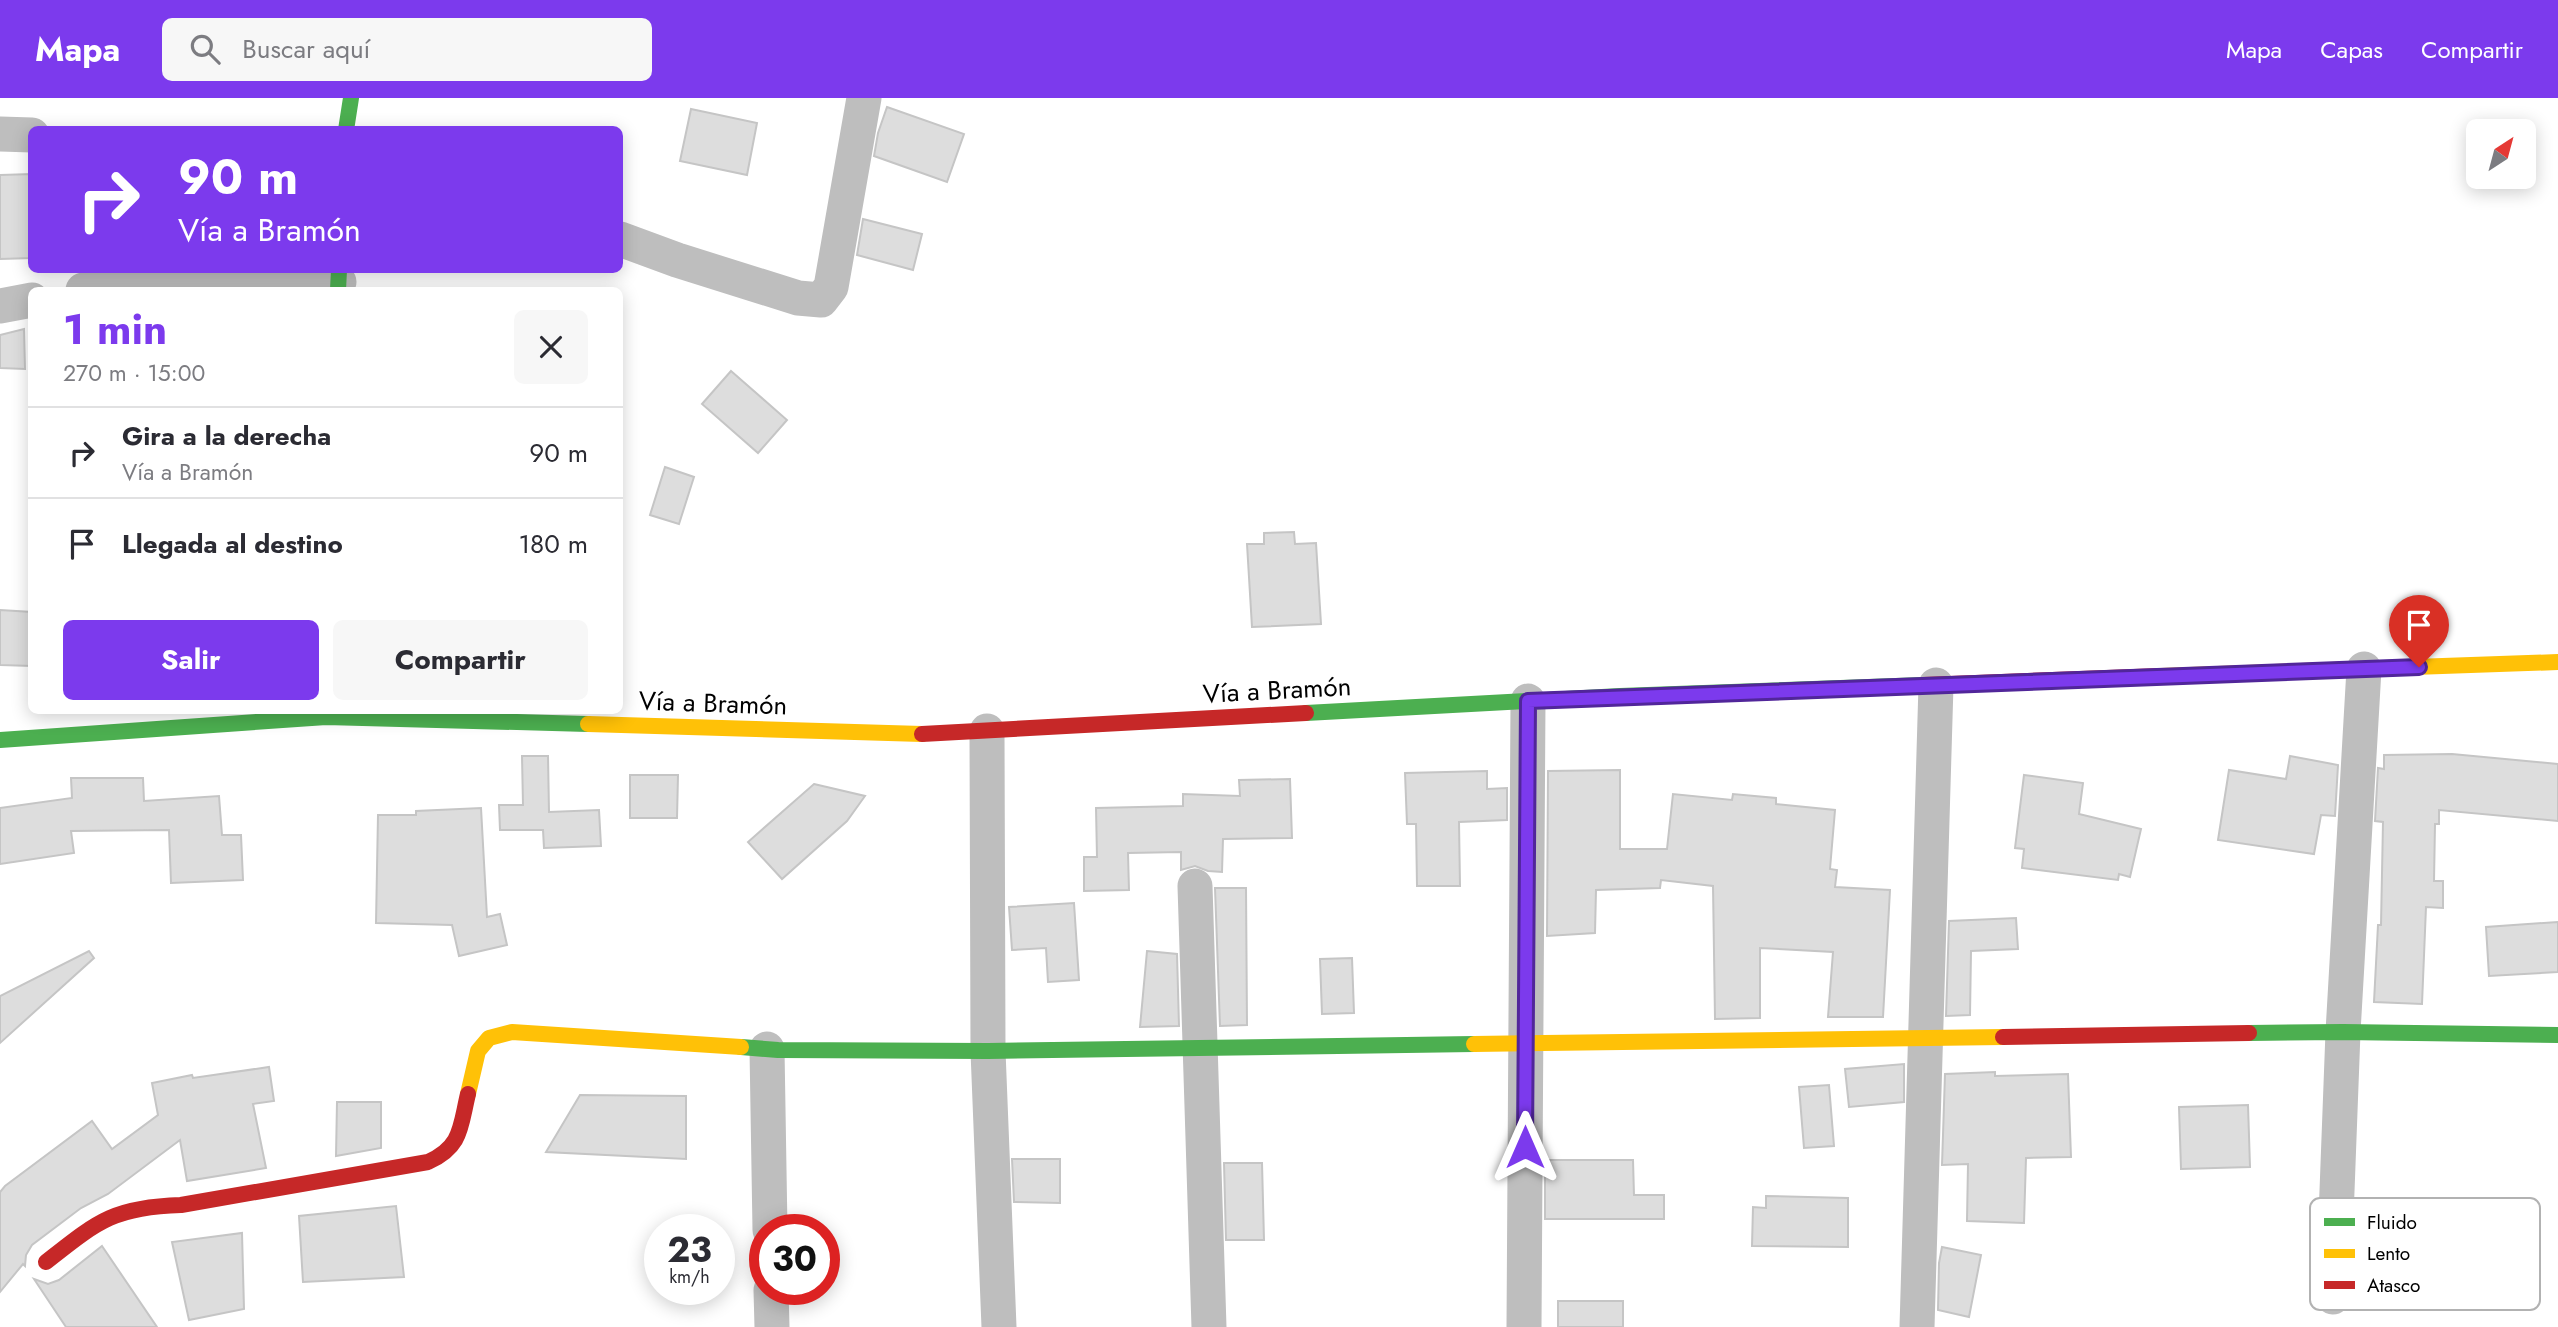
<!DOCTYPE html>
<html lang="es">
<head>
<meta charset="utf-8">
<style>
  :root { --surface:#fff; --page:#f7f7f7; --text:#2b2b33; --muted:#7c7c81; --line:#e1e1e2; --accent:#7c3aed }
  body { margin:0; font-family:Jost,sans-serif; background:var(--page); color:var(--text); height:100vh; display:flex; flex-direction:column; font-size:26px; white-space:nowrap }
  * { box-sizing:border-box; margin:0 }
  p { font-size:23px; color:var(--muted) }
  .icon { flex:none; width:38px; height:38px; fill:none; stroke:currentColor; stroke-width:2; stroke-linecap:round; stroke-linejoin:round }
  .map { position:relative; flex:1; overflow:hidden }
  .side { position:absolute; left:28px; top:189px; width:595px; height:427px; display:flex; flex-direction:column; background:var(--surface); border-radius:10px; box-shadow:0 4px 18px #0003 }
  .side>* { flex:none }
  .banner { position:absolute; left:28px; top:28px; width:595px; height:147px; border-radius:10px; box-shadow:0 4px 18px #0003; background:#7c3aed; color:#fff; overflow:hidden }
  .needle { width:46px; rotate:36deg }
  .tools { position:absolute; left:2466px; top:21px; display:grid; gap:14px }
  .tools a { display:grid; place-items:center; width:70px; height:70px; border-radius:10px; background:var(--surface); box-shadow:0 4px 18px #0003; font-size:35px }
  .speed { position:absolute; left:644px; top:1116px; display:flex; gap:14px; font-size:35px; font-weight:700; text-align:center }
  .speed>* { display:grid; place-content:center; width:91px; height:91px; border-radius:50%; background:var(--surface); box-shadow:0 4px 18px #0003; line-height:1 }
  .speed small { font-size:18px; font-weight:400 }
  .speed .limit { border:10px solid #d22; background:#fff; color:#111 }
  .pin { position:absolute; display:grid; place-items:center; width:60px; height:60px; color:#fff; margin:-72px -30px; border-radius:50% 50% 50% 0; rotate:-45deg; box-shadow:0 0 7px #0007 }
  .pin .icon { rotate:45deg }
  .me { position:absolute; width:77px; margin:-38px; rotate:0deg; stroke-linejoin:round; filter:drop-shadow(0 0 5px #0008) }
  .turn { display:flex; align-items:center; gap:24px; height:147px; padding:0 35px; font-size:32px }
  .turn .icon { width:91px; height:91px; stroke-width:2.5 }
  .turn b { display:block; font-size:49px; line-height:60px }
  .round { display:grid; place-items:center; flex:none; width:74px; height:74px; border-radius:10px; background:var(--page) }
  .summary { display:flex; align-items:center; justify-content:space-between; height:119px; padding:0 35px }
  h1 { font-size:42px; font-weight:700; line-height:52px; color:var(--accent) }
  .cta { display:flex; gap:14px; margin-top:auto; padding:14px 35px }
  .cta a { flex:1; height:80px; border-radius:10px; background:var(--accent); color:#fff; font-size:28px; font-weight:700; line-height:80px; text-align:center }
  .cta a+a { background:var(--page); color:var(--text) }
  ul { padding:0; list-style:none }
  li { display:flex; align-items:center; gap:21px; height:91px; padding:0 35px; border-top:2px solid var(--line) }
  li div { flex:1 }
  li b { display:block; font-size:26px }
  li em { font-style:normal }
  header { display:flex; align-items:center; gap:42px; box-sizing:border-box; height:98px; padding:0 35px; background:var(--accent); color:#fff }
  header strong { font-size:33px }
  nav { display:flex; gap:38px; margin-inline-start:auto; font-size:24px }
  .search { width:490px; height:63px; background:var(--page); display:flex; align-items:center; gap:18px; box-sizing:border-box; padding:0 24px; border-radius:10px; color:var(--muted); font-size:26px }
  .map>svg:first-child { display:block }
</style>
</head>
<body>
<header>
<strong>Mapa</strong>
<div class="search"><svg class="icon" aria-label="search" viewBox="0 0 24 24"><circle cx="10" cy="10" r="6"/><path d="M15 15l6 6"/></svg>Buscar aquí</div>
<nav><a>Mapa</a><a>Capas</a><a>Compartir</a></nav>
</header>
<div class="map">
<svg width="2558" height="1229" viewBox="0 0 2558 1229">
  <rect width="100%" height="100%" fill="#fff"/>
  <g fill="#ddd" stroke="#c5c5c5" stroke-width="2">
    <polygon points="887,9 964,36 947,84 874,58 878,35"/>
    <polygon points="691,11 757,25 747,77 680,63"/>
    <polygon points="32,76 32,160 0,161 0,77"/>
    <polygon points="863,121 922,136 913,172 857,157"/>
    <polygon points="24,231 25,271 0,270 0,237"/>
    <polygon points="731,273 787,322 758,355 702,306"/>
    <polygon points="665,369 694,379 679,426 650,417"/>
    <polygon points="1294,434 1295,446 1316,445 1321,526 1252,529 1247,446 1264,446 1264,435"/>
    <polygon points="0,512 32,514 32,568 0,567"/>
    <polygon points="2452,656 2558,666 2558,723 2439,712 2439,726 2435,726 2434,783 2443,783 2443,810 2426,809 2422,906 2374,904 2378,827 2381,827 2383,724 2375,723 2378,670 2384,671 2384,657"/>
    <polygon points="522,658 548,658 549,714 599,712 601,748 544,750 543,732 500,732 499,707 523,707"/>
    <polygon points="2290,658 2338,667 2335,718 2321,717 2314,756 2218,742 2229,672 2286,681"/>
    <polygon points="1620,672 1620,751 1667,751 1673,696 1732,702 1733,696 1776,700 1776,706 1835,712 1830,771 1837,772 1835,789 1890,792 1883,919 1828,919 1833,854 1760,850 1760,920 1715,921 1713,788 1661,782 1660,790 1596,792 1595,835 1547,838 1548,673"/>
    <polygon points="1487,673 1487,691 1507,690 1507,722 1459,724 1460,788 1417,788 1416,726 1407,726 1405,675"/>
    <polygon points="630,677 678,677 677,720 630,720"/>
    <polygon points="2024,677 2083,685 2079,716 2141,731 2130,779 2119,776 2118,782 2022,770 2024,751 2015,750"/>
    <polygon points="71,680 143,680 144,703 219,698 222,737 241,737 243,782 171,785 169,732 71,733 74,755 0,766 0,710 72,700"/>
    <polygon points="1290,681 1292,740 1223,741 1222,774 1208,773 1195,768 1181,772 1181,754 1128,755 1129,792 1084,793 1084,759 1097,759 1096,710 1183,708 1183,696 1240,698 1239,682"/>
    <polygon points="814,686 865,698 847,723 782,781 748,744"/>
    <polygon points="481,710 487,819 500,816 507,847 459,858 452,827 376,825 378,717 416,717 416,713"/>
    <polygon points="1215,790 1246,790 1247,927 1220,928"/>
    <polygon points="1074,805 1079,882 1048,884 1046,850 1012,852 1009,809"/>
    <polygon points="2016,820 2018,851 1971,853 1970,917 1946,918 1949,823"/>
    <polygon points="2558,824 2558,874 2489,878 2486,829"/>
    <polygon points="89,853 94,860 0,945 0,898"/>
    <polygon points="1147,853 1177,856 1179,928 1140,929"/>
    <polygon points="1352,860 1354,915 1322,916 1320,861"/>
    <polygon points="1904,966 1904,1004 1849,1009 1845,971"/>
    <polygon points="269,969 274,1003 253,1006 266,1070 187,1083 180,1042 108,1096 81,1110 32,1147 26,1157 25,1168 23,1166 0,1194 0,1094 5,1088 92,1023 112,1051 158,1017 152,985 192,977 193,980"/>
    <polygon points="1995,974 1995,978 2068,976 2071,1059 2026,1060 2024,1125 1967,1123 1968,1066 1942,1067 1945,976"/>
    <polygon points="1829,987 1834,1048 1804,1050 1799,989"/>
    <polygon points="580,997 686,998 686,1061 546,1054"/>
    <polygon points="337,1004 381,1004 381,1050 336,1058"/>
    <polygon points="2248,1007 2250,1069 2181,1071 2179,1009"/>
    <polygon points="1012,1061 1060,1061 1060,1105 1014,1104"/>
    <polygon points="1545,1062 1633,1062 1634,1097 1664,1097 1664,1121 1545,1121"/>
    <polygon points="1224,1065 1262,1065 1264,1142 1226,1142"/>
    <polygon points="1766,1098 1848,1100 1848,1149 1752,1148 1753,1109 1766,1110"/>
    <polygon points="396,1108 404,1179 303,1184 299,1118"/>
    <polygon points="242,1135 244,1211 189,1222 172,1144"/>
    <polygon points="102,1148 157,1229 66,1229 34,1181 48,1186 59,1182"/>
    <polygon points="1942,1149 1981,1157 1969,1219 1938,1212 1939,1165"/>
    <rect x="1558" y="1203" width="65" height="26"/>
  </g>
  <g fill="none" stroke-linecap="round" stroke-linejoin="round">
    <g stroke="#bebebe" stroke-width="35">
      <polyline points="0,36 32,37"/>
      <polyline points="620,141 677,162 798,200 821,202 831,189 864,0"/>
      <polyline points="83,192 112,187 339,184"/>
      <polyline points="0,208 32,202"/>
      <polyline points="987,633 988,953 999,1229"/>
      <polyline points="1195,788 1209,1229"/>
      <polyline points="767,951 770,1132"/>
      <polyline points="771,1192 772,1229"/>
      <polyline points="2333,1199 2343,934 2364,571"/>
      <polyline points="1524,1229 1528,603"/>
      <polyline points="1917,1229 1936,587"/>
    </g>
    <g stroke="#4caf50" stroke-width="16">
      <polyline points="346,32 351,0"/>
      <polyline points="338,192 339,172"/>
      <polyline points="1306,615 1620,598 1923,587"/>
      <polyline points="0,642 326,619 588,626"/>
      <polyline points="2249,935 2343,934 2558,937"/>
      <polyline points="741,949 778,952 988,953 1474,946"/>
    </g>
    <g stroke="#ffc107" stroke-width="16">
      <polyline points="2161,578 2558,564"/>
      <polyline points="588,626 922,636"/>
      <polyline points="1474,946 2003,939"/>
      <polyline points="468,996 478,953 489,940 512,934 741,949"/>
    </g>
    <g stroke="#c62828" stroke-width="16">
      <polyline points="1923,587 2161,578"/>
      <polyline points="922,636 1306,615"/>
      <polyline points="2003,939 2249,935"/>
      <path d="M46,1164C97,1124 113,1109 181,1107L428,1064C462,1049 460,1029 468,996"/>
    </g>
  </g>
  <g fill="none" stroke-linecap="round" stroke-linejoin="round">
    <defs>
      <polyline id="route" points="1525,1049 1528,603 2419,569"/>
    </defs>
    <use href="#route" stroke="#51269a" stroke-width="18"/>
    <use href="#route" stroke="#7c3aed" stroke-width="12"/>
  </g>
  <g text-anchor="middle" stroke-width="5" stroke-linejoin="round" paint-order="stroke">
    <g font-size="26" fill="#000" stroke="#fff">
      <text transform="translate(1277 592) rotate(-3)" y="9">Vía a Bramón</text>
      <text transform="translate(713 605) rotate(2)" y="9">Vía a Bramón</text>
    </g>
  </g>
  <rect x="2310" y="1100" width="230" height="112" rx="10" fill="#fff" stroke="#b2b2b2" stroke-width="2"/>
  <rect x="2324" y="1120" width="31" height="8" fill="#4caf50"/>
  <rect x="2324" y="1151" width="31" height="9" fill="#ffc107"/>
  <rect x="2324" y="1183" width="31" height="8" fill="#c62828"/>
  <g font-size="19" fill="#000">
    <text x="2367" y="1131">Fluido</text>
    <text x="2367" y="1162">Lento</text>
    <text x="2367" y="1194">Atasco</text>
  </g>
</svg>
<div class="tools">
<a><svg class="needle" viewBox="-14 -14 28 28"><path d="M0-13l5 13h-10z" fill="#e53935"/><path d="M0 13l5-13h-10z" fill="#7c7c81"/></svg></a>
</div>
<div class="speed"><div>23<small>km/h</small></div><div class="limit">30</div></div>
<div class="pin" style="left:2419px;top:569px;background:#d93025"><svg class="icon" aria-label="arrive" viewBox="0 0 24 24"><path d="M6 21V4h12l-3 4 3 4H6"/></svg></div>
<svg class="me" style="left:1525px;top:1049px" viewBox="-20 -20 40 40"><path d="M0-17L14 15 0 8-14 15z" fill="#7c3aed" stroke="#fff" stroke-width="4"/></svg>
<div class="banner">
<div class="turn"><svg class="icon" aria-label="right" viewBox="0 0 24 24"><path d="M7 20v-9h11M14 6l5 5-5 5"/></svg><div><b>90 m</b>Vía a Bramón</div></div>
</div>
<section class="side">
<div class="summary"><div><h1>1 min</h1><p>270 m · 15:00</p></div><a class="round"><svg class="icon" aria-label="close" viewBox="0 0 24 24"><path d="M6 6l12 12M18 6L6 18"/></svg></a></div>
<ul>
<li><svg class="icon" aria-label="right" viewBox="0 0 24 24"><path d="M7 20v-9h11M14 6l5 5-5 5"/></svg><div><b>Gira a la derecha</b><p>Vía a Bramón</p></div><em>90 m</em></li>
<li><svg class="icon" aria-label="arrive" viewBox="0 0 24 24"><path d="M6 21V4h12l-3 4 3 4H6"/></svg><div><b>Llegada al destino</b></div><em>180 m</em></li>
</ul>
<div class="cta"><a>Salir</a><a>Compartir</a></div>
</section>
</div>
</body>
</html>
